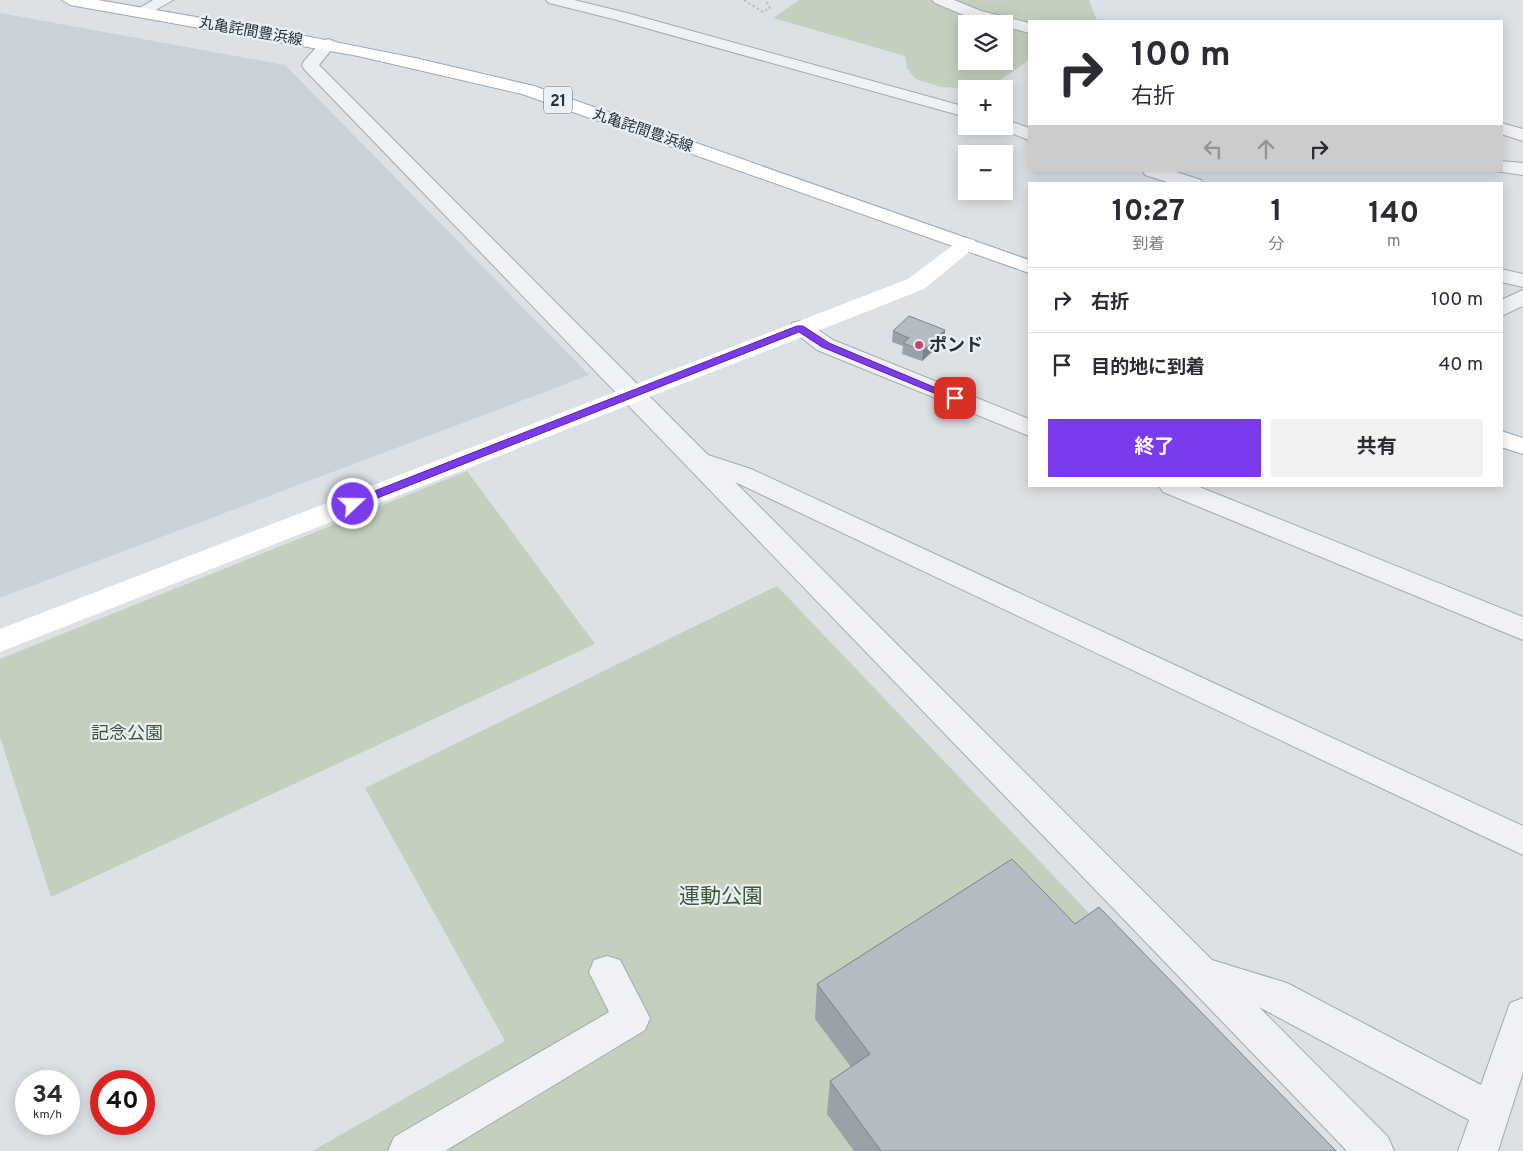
<!DOCTYPE html>
<html lang="ja">
<head>
<meta charset="utf-8">
<style>
  :root { --surface:#fff; --page:#f2f2f3; --text:#2b2b33; --muted:#7c7c81; --line:#e1e1e2; --accent:#7c3aed }
  body { margin:0; font-family:Overpass,"Noto Sans JP",sans-serif; background:var(--page); color:var(--text); height:100vh; display:flex; flex-direction:column; font-size:19px; white-space:nowrap }
  * { box-sizing:border-box; margin:0 }
  p { font-size:16px; color:var(--muted) }
  .icon { flex:none; width:28px; height:28px; fill:none; stroke:currentColor; stroke-width:2; stroke-linecap:round; stroke-linejoin:round }
  .map { position:relative; flex:1; overflow:hidden }
  .drawer { position:absolute; left:1028px; top:182px; width:475px; height:305px; display:flex; flex-direction:column; background:var(--surface); border-radius:0px; box-shadow:0 2px 12px #0003 }
  .drawer>* { flex:none }
  .guide { position:absolute; left:1028px; top:20px; width:475px; height:152px; border-radius:0px; box-shadow:0 2px 12px #0003; background:#fff; color:var(--text); overflow:hidden }
  .buttons { position:absolute; left:958px; top:15px; display:grid; gap:10px }
  .buttons a { display:grid; place-items:center; width:55px; height:55px; border-radius:0px; background:var(--surface); box-shadow:0 2px 12px #0003; font-size:25px }
  .speed { position:absolute; left:15px; top:1070px; display:flex; gap:10px; font-size:25px; font-weight:700; text-align:center }
  .speed>* { display:grid; place-content:center; width:65px; height:65px; border-radius:50%; background:var(--surface); box-shadow:0 2px 12px #0003; line-height:1 }
  .speed small { font-size:12px; font-weight:400 }
  .speed .limit { border:8px solid #d22; background:#fff; color:#111 }
  .pin { position:absolute; display:grid; place-items:center; width:42px; height:42px; color:#fff; margin:-21px; border-radius:10px; box-shadow:0 2px 8px #0006 }
  .me { position:absolute; width:55px; margin:-28px; rotate:69deg; stroke-linejoin:round; filter:drop-shadow(0 0 4px #0008) }
  .turn { display:flex; align-items:center; gap:18px; height:105px; padding:0 20px; font-size:22px }
  .turn .icon { width:65px; height:65px; stroke-width:2.5 }
  .turn b { display:block; font-size:35px; line-height:42px }
  .lanes { display:flex; align-items:center; height:48px; padding:0 20px; background:#0003; justify-content:center; gap:25px; direction:ltr }
  .lanes .off { opacity:.35 }
  .eta { display:flex; justify-content:space-evenly; align-items:center; height:85px; text-align:center }
  .eta b { font-size:30px; font-weight:700; line-height:35px }
  .button { display:flex; gap:10px; margin-top:auto; padding:10px 20px }
  .button a { flex:1; height:58px; border-radius:0px; background:var(--accent); color:#fff; font-size:20px; font-weight:700; line-height:58px; text-align:center }
  .button a+a { background:var(--page); color:var(--text) }
  ul { padding:0; list-style:none }
  li { display:flex; align-items:center; gap:15px; height:65px; padding:0 20px; border-top:1px solid var(--line) }
  li div { flex:1 }
  li b { display:block; font-size:19px }
  li em { font-style:normal }
  .map>svg:first-child { display:block }
</style>
</head>
<body>
<div class="map">
<svg width="1523" height="1151" viewBox="0 0 1523 1151">
  <rect width="100%" height="100%" fill="#dce1e6"/>
  <polygon fill="#cad1d8" points="0,13 285,65 589,375 0,598"/>
  <g fill="#c4d0bd" fill-rule="evenodd">
    <path d="M799,0H1089L1097,21H1029V60L987,89L941,87L915,79L907,68L905,56L773,18ZM966,24H1004V61H966Z"/>
    <polygon points="467,471 595,644 51,897 0,737 0,659"/>
    <polygon points="777,586 1316,1151 312,1151 505,1041 365,788"/>
  </g>
  <g fill="none" stroke-linecap="round" stroke-linejoin="round">
    <defs>
      <g id="street">
        <polygon points="153,0 173,0 147,15 135,15 133,12"/>
        <polygon points="546,0 574,0 627,13 966,107 966,117 617,20 549,3"/>
        <path d="M932,0H954L981,11L1029,23V33L1004,26V24C980,24 957,12 935,3Z"/>
        <polygon points="328,39 334,41 336,44 319,65 708,455 751,469 1523,826 1523,855 735,482 1212,960 1287,983 1481,1085 1510,1003 1523,998 1523,1072 1498,1151 1458,1151 1469,1120 1259,1007 1388,1137 1394,1151 1347,1151 304,69 302,65 304,61 322,41"/>
        <polygon points="1004,119 1029,128 1029,140 998,128 996,126 1004,126"/>
        <polygon points="1501,123 1523,129 1523,141 1501,134"/>
        <polygon points="1501,161 1523,163 1523,175 1495,171 1501,171"/>
        <polygon points="1143,171 1173,171 1201,180 1204,184 1173,184 1145,175"/>
        <polygon points="1501,269 1523,274 1523,287 1501,282"/>
        <polygon points="1523,290 1523,306 1501,316 1501,300"/>
        <polygon points="800,321 808,323 833,340 1029,419 1029,436 817,350 789,328 792,323"/>
        <polygon points="1159,486 1197,486 1523,617 1523,640 1163,492"/>
        <polygon points="607,956 620,960 650,1018 645,1030 445,1151 388,1151 394,1137 609,1012 589,972 594,960"/>
      </g>
      <g id="primary">
        <polygon points="62,0 98,0 300,35 415,58 534,86 1029,260 1029,273 522,94 358,56 70,5"/>
        <polygon points="1501,431 1523,438 1523,454 1501,447"/>
      </g>
    </defs>
    <use href="#street" stroke="#a2a9b0" stroke-width="2"/>
    <use href="#primary" stroke="#9ca7b2" stroke-width="2"/>
    <polyline stroke="#bbbfc5" stroke-width="2" stroke-dasharray="2.5 2.5" stroke-linecap="butt" points="744,0 763,12 770,8 765,0"/>
    <use href="#street" fill="#eff1f5" fill-rule="evenodd"/>
    <polygon fill="#fff" fill-rule="evenodd" points="967,238 974,240 977,244 974,248 924,289 0,652 0,629 908,279 960,240"/>
    <use href="#primary" fill="#fff" fill-rule="evenodd"/>
  </g>
  <g fill="#9aa1a8">
    <polygon points="945,330 944,341 922,361 902,354 903,346 892,342 893,331"/>
    <polygon points="1075,924 1336,1151 854,1151 827,1114 830,1081 851,1067 815,1019 817,984"/>
  </g>
  <polygon fill="#7d8388" points="945,330 944,341 922,361 923,351"/>
  <g fill="#b3bbc3" stroke="#7d8388">
    <polygon points="909,316 945,330 923,351 903,343 909,338 893,331"/>
    <polygon points="1012,859 1075,924 1099,907 1336,1151 881,1151 830,1081 870,1054 817,984"/>
  </g>
  <polygon fill="#7c3aed" stroke="#51269a" points="797,326 803,326 829,343 960,398 951,400 822,347 799,332 357,506 349,506 348,504 349,501"/>
  <circle fill="#cc4067" stroke="#ebf0f4" stroke-width="2" cx="919" cy="345" r="5"/>
  <g text-anchor="middle" stroke-width="4.5" stroke-linejoin="round" paint-order="stroke">
    <g font-size="15" fill="#26313c" stroke="#ebf0f4">
      <text transform="translate(251 31) rotate(10)" y="5">丸亀詫間豊浜線</text>
      <text transform="translate(643 130) rotate(19)" y="5">丸亀詫間豊浜線</text>
    </g>
    <rect fill="#ebf0f4" stroke="#616a73" stroke-width="1" x="544" y="86.5" width="28" height="27" rx="4"/>
    <g font-size="16" font-weight="bold" fill="#26313c">
      <text x="558" y="106">21</text>
    </g>
    <g font-size="18" font-weight="bold" fill="#26313c" stroke="#ebf0f4" text-anchor="start">
      <text x="929" y="351">ポンド</text>
    </g>
    <g font-size="18" fill="#3f5833" stroke="#ebf0f4">
      <text x="127" y="739">記念公園</text>
    </g>
    <g font-size="21" fill="#3f5833" stroke="#ebf0f4">
      <text x="721" y="903">運動公園</text>
    </g>
  </g>
</svg>
<div class="buttons">
<a><svg class="icon" aria-label="layers" viewBox="0 0 24 24"><path d="M12 4l9 5-9 5-9-5zM3 14l9 5 9-5"/></svg></a>
<a>+</a>
<a>−</a>
</div>
<div class="speed"><div>34<small>km/h</small></div><div class="limit">40</div></div>
<div class="pin" style="left:955px;top:398px;background:#d93025"><svg class="icon" aria-label="arrive" viewBox="0 0 24 24"><path d="M6 21V4h12l-3 4 3 4H6"/></svg></div>
<svg class="me" style="left:353px;top:504px" viewBox="-20 -20 40 40"><circle r="17" fill="#7c3aed" stroke="#fff" stroke-width="3"/><path d="M0-11L8 9 0 5-8 9z" fill="#fff"/></svg>
<div class="guide">
<div class="turn"><svg class="icon" aria-label="right" viewBox="0 0 24 24"><path d="M7 20v-9h11M14 6l5 5-5 5"/></svg><div><b>100 m</b>右折</div></div>
<div class="lanes"><svg class="icon off" aria-label="left" viewBox="0 0 24 24"><path d="M17 20v-9H6M10 6l-5 5 5 5"/></svg><svg class="icon off" aria-label="ahead" viewBox="0 0 24 24"><path d="M12 20V5M6 11l6-6 6 6"/></svg><svg class="icon" aria-label="right" viewBox="0 0 24 24"><path d="M7 20v-9h11M14 6l5 5-5 5"/></svg></div>
</div>
<section class="drawer">
<div class="eta">
<div><b>10:27</b><p>到着</p></div>
<div><b>1</b><p>分</p></div>
<div><b>140</b><p>m</p></div>
</div>
<ul>
<li><svg class="icon" aria-label="right" viewBox="0 0 24 24"><path d="M7 20v-9h11M14 6l5 5-5 5"/></svg><div><b>右折</b></div><em>100 m</em></li>
<li><svg class="icon" aria-label="arrive" viewBox="0 0 24 24"><path d="M6 21V4h12l-3 4 3 4H6"/></svg><div><b>目的地に到着</b></div><em>40 m</em></li>
</ul>
<div class="button"><a>終了</a><a>共有</a></div>
</section>
</div>
</body>
</html>
